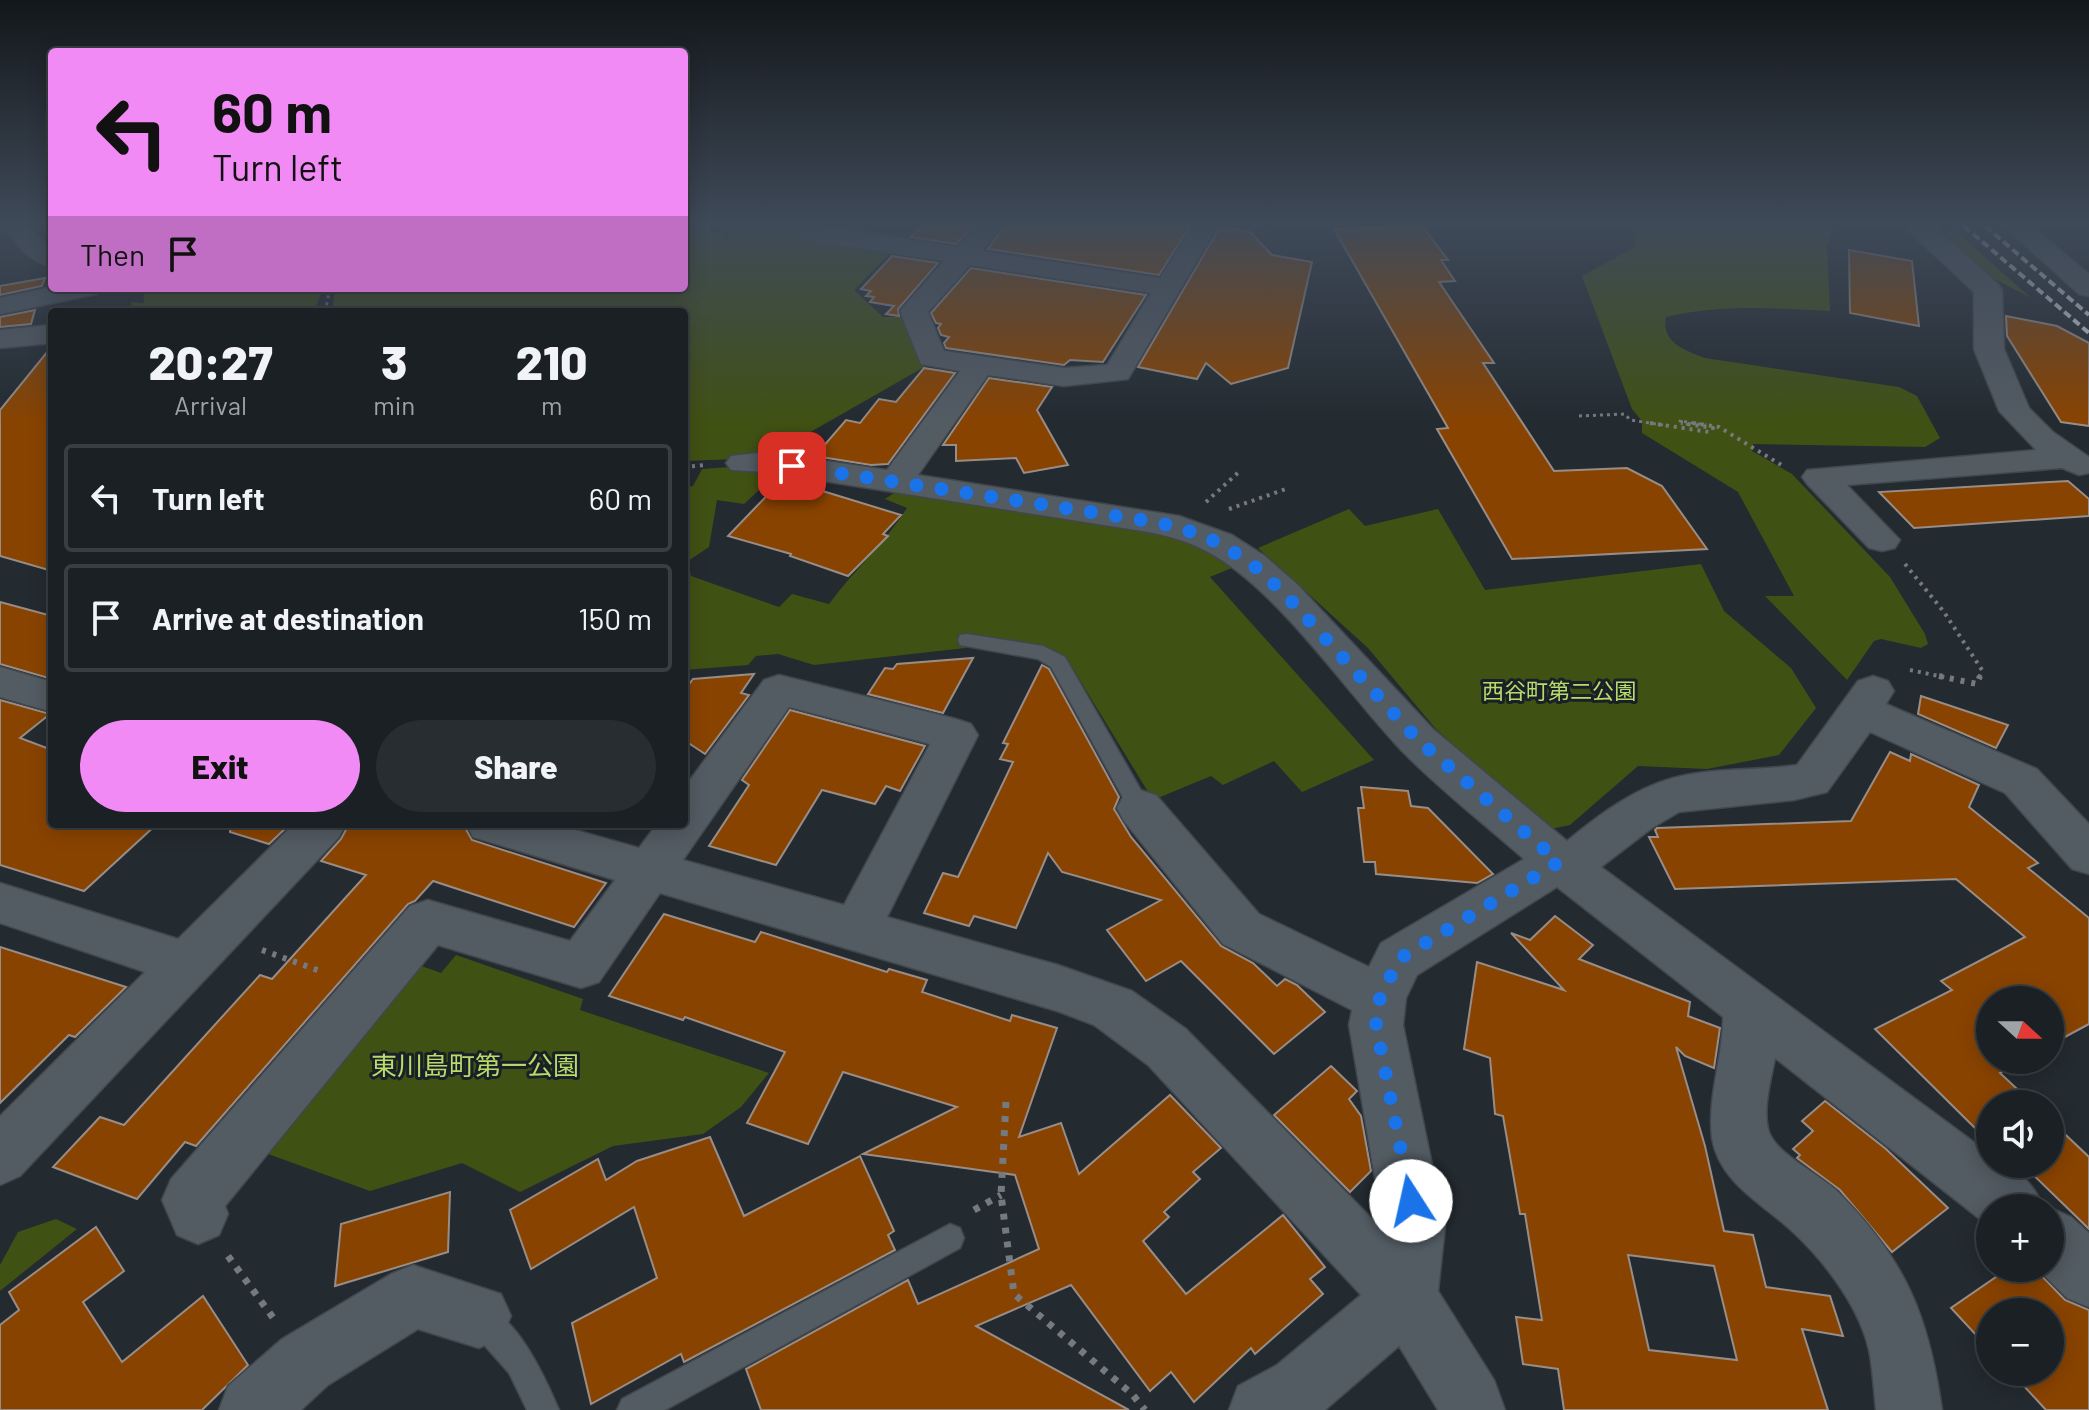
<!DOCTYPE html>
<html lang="en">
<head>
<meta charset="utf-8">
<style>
  :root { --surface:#1a2024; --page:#272d31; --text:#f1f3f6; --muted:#9fa3a6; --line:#383e41; --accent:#f18af4 }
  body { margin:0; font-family:Barlow,"Noto Sans JP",sans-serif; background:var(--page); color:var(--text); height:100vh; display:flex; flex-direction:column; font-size:30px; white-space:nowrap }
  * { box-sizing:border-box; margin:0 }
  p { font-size:26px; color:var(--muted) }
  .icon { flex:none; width:44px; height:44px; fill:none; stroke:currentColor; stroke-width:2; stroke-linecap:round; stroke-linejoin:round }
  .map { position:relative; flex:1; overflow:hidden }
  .drawer { position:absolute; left:48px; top:308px; width:640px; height:520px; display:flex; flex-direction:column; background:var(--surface); border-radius:8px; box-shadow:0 4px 20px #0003,0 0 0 2px var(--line) }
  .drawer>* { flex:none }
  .banner { position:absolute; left:48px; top:48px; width:640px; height:244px; border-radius:8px; box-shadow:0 4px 20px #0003,0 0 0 2px var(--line); background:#f18af4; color:#111; overflow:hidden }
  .needle { width:52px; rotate:111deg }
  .controls { position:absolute; left:1976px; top:986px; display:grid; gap:16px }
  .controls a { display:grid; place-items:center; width:88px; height:88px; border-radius:50%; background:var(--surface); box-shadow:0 4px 20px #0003,0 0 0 2px var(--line); font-size:40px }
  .pin { position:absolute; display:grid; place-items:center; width:68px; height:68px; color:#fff; margin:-34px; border-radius:16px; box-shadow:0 4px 12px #0006 }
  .me { position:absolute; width:88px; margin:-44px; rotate:350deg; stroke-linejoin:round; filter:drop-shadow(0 0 6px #0008) }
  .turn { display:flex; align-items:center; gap:28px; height:168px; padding:0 32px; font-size:36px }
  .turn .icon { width:104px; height:104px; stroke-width:2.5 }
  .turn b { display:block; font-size:56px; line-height:68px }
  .then { display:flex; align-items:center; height:76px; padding:0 32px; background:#0003; gap:16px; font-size:30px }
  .eta { display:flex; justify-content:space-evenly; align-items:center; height:136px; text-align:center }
  .eta b { font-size:48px; font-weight:800; line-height:56px }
  .action { display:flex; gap:16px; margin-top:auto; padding:16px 32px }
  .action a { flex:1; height:92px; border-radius:48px; background:var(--accent); color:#111; font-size:32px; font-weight:800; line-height:92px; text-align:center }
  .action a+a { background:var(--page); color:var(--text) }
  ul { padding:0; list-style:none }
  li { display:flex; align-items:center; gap:24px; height:108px; margin:0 16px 12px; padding:0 16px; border:4px solid var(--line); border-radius:8px }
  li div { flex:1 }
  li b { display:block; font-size:30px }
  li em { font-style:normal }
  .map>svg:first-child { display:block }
</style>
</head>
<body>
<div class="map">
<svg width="2089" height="1410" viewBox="0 0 2089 1410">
  <rect width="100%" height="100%" fill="#232a30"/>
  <g fill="#405114">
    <polygon points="684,226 709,226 711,233 723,232 724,240 730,238 725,226 804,226 806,235 892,251 854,290 883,317 903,317 926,366 765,458 684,461 684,312 332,312 335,288 684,288"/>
    <path d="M1638,226H1827L1833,230L1827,247L1830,311C1776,308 1718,304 1666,317C1661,343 1685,350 1705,358L1899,387L1917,396L1940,438L1925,447L1753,444L1752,451L1792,474L1890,577L1925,634L1928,644L1921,648L1881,639L1874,641L1847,680L1765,596H1794L1738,492L1642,433V421L1632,409L1582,276L1635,247Z"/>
    <polygon points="1953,229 2031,298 1989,276 1944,237 1945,233"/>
    <polygon points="143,288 323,288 314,312 132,312 131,302 144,303"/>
    <path d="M760,465L782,469L744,504L717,500L709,547L688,561L691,576L779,607L792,594L829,604C854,570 885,543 907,508L885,499L897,491L1167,529L1239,565L1210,577L1374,760L1302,792L1274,761L1223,785L1211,776L1153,800L1070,664L1061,655L969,635L965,648L814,665L778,654L756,656L748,665L684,670V487L693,486L702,469Z"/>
    <polygon points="1349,509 1365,526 1438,509 1485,590 1701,564 1724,611 1791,668 1816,708 1779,755 1707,769 1638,766 1570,825 1546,830 1435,728 1368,648 1258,548"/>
    <polygon points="456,955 583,999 580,1010 769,1073 741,1107 703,1134 613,1146 520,1192 462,1163 370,1191 260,1151 413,963 441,973"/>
    <polygon points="56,1219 77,1229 0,1291 0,1265 18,1232"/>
  </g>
  <g fill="#894300" stroke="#988d87" stroke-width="2" fill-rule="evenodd">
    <polygon points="922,226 973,226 956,244 911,237"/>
    <polygon points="1005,226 1190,226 1159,275 988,249"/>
    <polygon points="1422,226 1448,260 1441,260 1455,281 1439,282 1494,363 1483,363 1554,471 1627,468 1662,486 1707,549 1512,559 1437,429 1448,428 1334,229"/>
    <polygon points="1220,227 1250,232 1272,255 1312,262 1288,368 1231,384 1206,363 1197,379 1138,367"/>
    <polygon points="1849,250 1912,261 1919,326 1850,313"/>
    <polygon points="892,256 938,263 898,309 899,316 886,314 894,306 870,302 874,297 866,296 871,291 861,289"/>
    <polygon points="971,268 1146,295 1103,362 1070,360 1064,365 946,348 944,343 949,337 941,335 938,328 941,324 936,323 931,313"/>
    <polygon points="45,278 42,286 0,295 0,286"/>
    <polygon points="35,310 31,324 0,327 0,317"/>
    <polygon points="2006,316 2057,326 2089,343 2089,426 2061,422 2007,336"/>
    <polygon points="52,346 52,571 0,556 0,410"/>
    <polygon points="924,368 955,373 888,464 871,465 815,456 846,420 860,423 879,399 896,402"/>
    <polygon points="989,378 1052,387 1037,410 1068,465 1024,473 1016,458 956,461 956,445 943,445"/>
    <polygon points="2068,481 2089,499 2089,516 1914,528 1879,492"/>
    <polygon points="780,482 790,485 793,482 901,515 883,534 888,536 848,576 790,556 791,554 728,536"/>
    <polygon points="0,602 52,616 52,679 0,664"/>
    <polygon points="973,658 943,713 868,694 885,668 893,669 897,664"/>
    <polygon points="1042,665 1049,669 1119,797 1114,809 1131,837 1221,946 1253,963 1277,986 1285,979 1297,985 1325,1012 1274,1054 1181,961 1146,981 1107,930 1161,900 1062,872 1048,853 1016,928 974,916 969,926 924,913 943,873 958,877 1013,762 1000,759 1008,744 1003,743"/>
    <polygon points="754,674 741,693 749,695 705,754 684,740 684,691 693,679"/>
    <polygon points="1921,696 2008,725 1996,748 1918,714"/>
    <polygon points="0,700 50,714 20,738 52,750 52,824 157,824 84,891 0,865"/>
    <polygon points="790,710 925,746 900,791 886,786 875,804 822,790 776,865 709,846 749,785 742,780"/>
    <polygon points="1890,752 1910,761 1911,754 1979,785 1969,807 2038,863 2028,868 2089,918 2089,1024 2050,1045 2050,1000 1990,1000 1990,1060 2023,1060 2000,1073 2033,1104 1990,1104 1990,1132 1988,1130 1981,1134 1875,1029 1952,990 1941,981 2025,937 1956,879 1675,889 1649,837 1658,837 1655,830 1657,828 1851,821"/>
    <polygon points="1361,787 1408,791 1411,806 1428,808 1493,874 1477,883 1376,874 1375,862 1364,862 1358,808 1364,808"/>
    <polygon points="231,824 290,824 269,844 230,832"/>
    <polygon points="349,824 463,824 472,840 606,883 574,927 433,881 415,901 408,904 196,1146 185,1142 137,1199 53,1167 100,1117 124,1125 260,975 272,979 366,875 321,861 341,839"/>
    <polygon points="664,914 755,942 761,932 887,972 889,969 927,980 922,992 1010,1021 1012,1015 1057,1028 1019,1137 1061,1123 1079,1174 1170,1095 1221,1148 1193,1172 1200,1179 1164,1212 1169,1217 1143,1241 1186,1294 1283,1215 1325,1267 1310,1279 1323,1294 1255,1354 1251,1348 1194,1402 1171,1372 1150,1391 1071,1285 976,1326 1129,1410 761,1410 746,1369 908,1280 918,1304 1039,1249 1015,1175 863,1154 957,1107 843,1072 808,1144 747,1123 785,1052 685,1017 683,1020 609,996"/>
    <path d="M1555,916L1593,945L1579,959L1690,1002L1688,1016L1720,1028L1714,1068L1685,1056L1676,1047L1705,1146L1724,1231L1753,1235L1766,1287L1830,1296L1843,1336L1802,1329L1828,1410H1564L1558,1369L1523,1364L1516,1317L1542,1320L1525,1214H1520L1503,1116L1495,1114L1490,1058L1464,1049L1477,962L1564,990L1511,933L1530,940ZM1628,1255L1714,1266L1737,1360L1649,1350Z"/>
    <polygon points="0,947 126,987 75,1037 69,1035 0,1103"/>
    <polygon points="1331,1066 1357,1091 1349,1099 1361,1116 1371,1171 1350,1192 1274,1115"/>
    <polygon points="1825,1101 1886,1149 1948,1208 1892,1252 1840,1190 1797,1158 1800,1155 1793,1149 1813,1131 1802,1121"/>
    <polygon points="2050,1120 2089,1157 2089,1229 2022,1164 2050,1164"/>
    <polygon points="710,1137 744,1216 860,1156 894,1231 888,1235 895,1250 684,1362 681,1354 591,1404 572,1323 657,1278 634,1207 531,1269 510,1210 598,1159 606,1180 637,1161"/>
    <polygon points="450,1192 448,1252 335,1286 341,1224"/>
    <polygon points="96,1227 124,1271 83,1302 122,1362 203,1296 248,1365 202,1410 0,1410 0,1325 19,1310 9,1292"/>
    <polygon points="2009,1268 2034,1268 2065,1300 2089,1310 2089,1410 2046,1410 2011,1372 2050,1372 2050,1312 1990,1312 1990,1350 1951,1308"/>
  </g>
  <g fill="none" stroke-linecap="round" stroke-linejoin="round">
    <defs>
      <g id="lane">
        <polygon points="967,634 1043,646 1065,657 1151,808 1148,814 1140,816 1132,814 1051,667 1038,659 960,645 958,640 960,635"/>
        <polygon points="950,1224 960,1228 964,1238 960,1248 665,1410 617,1410 622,1399"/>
        <path d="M481,1303C518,1318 544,1375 559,1410H527L509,1373L470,1329L466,1318L470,1307Z"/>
      </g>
      <g id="street">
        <path d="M6,226H30L38,237L52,247V267C30,262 15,244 6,226Z"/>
        <path d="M799,226H824L957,247L977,226H1002L982,251L1160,278L1193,226H1217L1128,379L1064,386L988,375L918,475L1179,516L1232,535L1265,556L1297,584L1433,729L1567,841C1599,815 1633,789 1673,778C1713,767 1757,771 1797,765L1858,681L1873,676L1888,681L1894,691L1886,704L2037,769L2089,824V874L2072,869L2005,793L1870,732L1827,792L1794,800L1679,812L1652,828L1601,867L1990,1154V1164C2017,1164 2034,1185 2044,1208H1990V1227L1775,1058C1771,1080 1762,1110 1769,1132C1777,1155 1821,1175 1838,1192C1906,1260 1929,1317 1942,1410H1876C1874,1392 1873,1373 1870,1355C1862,1311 1827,1264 1794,1233C1765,1205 1719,1183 1712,1138C1707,1097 1723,1058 1723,1017L1557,887L1417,975L1406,998L1403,1025L1445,1227L1438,1291L1494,1380L1505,1410H1438L1399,1346L1325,1410H1229L1238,1386L1277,1365L1361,1295L1148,1065L1094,1025L1057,1011L660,893L599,982L581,988L438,945L225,1206L228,1214L219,1235L198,1244L177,1235L162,1200L171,1179L410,906L428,900L570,941L615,880L473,837L466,824H554L639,848L657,824H684V788L764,680L779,675L956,719L971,724L978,735L887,917L1058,965L1132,991L1186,1029L1384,1231L1349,1025L1352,1010L1223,944L1124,821L1117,808L1124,795L1140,790L1156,795L1259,914L1369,967L1381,943L1524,859C1483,823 1439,789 1401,750C1345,691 1276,587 1206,551C1184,539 1160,534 1136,530L766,472L731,470L726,463L731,456L766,452L887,470L960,371L921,364L900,311L944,261L814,241L805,238ZM970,265L1151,293L1107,365L1064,368L944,351L928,312ZM789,707L930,744L844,905L683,860Z"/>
        <polygon points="1909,226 1940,226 1938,230 1998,284 2002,290 2004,349 2029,408 2053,432 2089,457 2089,473 2079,475 2062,468 1847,485 1900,540 1895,548 1882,551 1869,548 1807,484 1802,477 1807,470 2036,450 1999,411 1974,349 1974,292 1911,233"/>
        <polygon points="2004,226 2031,226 2089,274 2089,296 2079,294"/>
        <polygon points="52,287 101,288 97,294 0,314 0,298"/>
        <polygon points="52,325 52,343 0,348 0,330"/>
        <polygon points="0,667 52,682 52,712 0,697"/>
        <polygon points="294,824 346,824 339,837 20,1176 0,1185 0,1116 145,972 0,923 0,883 178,939"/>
        <polygon points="2050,1208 2071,1217 2089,1233 2089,1307 2067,1298 2037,1268 2050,1268"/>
        <polygon points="413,1265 501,1294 511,1316 501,1338 479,1348 418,1329 328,1385 301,1410 219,1410 228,1386 282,1339 391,1274"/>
      </g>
    </defs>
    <use href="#lane" stroke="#41474c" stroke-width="3"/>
    <use href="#street" stroke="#41474c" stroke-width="3"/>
    <g stroke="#747a7f" stroke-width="3" stroke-dasharray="3 4" stroke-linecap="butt">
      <polyline points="325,312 330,288"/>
      <polyline points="1579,416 1625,414 1630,420 1663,425"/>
      <polyline points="1689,425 1680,421 1706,425"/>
    </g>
    <g stroke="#747a7f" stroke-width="4" stroke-dasharray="3 5" stroke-linecap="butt">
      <polyline points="1650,423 1709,432 1713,428 1681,423"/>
      <polyline points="1693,423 1719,427 1783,466"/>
      <polyline points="684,467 706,465"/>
      <polyline points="1206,502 1241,470"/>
      <polyline points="1229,509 1286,489"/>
      <polyline points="1905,564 1944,612 1982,670 1979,678"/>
      <polyline points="1910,670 1948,678"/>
    </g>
    <g stroke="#747a7f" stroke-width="6" stroke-dasharray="4 7" stroke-linecap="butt">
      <polyline points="1939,676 1977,684 1980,676"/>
      <polyline points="262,950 320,971"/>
    </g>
    <g stroke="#747a7f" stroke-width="7" stroke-dasharray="6 8" stroke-linecap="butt">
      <polyline points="1006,1102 1001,1195 1014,1294 1132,1394 1145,1410"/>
      <polyline points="974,1210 1001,1195"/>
      <polyline points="228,1256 274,1319"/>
    </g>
    <use href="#lane" fill="#535b63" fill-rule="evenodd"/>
    <use href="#street" fill="#535b63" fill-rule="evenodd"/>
    <g stroke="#d1d7db" stroke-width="4" stroke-dasharray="8 4" stroke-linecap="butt">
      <polyline points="1964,226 2089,333"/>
      <polyline points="1985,226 2089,315"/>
    </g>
  </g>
  <linearGradient id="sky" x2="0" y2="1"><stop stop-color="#13171a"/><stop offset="0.53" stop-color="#3f4a59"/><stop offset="1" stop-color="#3f4a59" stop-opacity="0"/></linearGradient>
  <rect width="2089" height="423" fill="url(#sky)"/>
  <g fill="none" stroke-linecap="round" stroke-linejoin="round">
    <polyline stroke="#1a73e8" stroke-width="14" stroke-dasharray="0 25.2" points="792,466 1136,519 1179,527 1219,543 1252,564 1284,593 1418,740 1559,862 1399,959 1380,998 1376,1025 1411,1201"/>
  </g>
  <g text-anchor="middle" stroke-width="6" stroke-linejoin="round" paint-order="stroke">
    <g font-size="22" fill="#b8db69" stroke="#192027">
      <text x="1559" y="699">西谷町第二公園</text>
    </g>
    <g font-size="26" fill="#b8db69" stroke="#192027">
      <text x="475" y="1075">東川島町第一公園</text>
    </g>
  </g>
</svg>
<div class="controls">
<a><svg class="needle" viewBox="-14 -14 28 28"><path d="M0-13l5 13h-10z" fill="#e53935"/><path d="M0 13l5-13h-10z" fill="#9fa3a6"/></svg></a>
<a><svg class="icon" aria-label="sound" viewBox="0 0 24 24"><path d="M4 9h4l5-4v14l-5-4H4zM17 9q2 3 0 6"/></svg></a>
<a>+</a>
<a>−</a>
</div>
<div class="pin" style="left:792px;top:466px;background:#d93025"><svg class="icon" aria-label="arrive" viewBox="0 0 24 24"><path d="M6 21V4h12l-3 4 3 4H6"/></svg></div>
<svg class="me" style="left:1411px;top:1201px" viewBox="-20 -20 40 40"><circle r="19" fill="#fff"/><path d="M0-13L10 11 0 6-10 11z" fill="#1a73e8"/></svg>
<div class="banner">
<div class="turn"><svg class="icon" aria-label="left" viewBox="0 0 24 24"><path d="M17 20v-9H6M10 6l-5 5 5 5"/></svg><div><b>60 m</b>Turn left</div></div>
<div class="then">Then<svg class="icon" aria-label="arrive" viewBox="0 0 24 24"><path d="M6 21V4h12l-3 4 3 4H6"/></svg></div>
</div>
<section class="drawer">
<div class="eta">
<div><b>20:27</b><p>Arrival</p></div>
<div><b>3</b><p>min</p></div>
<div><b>210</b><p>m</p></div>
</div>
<ul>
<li><svg class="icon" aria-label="left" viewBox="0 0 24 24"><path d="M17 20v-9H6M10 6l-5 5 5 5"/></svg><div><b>Turn left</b></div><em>60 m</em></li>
<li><svg class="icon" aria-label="arrive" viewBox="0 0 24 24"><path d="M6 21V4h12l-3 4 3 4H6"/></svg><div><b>Arrive at destination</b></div><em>150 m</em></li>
</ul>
<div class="action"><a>Exit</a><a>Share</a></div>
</section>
</div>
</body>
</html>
